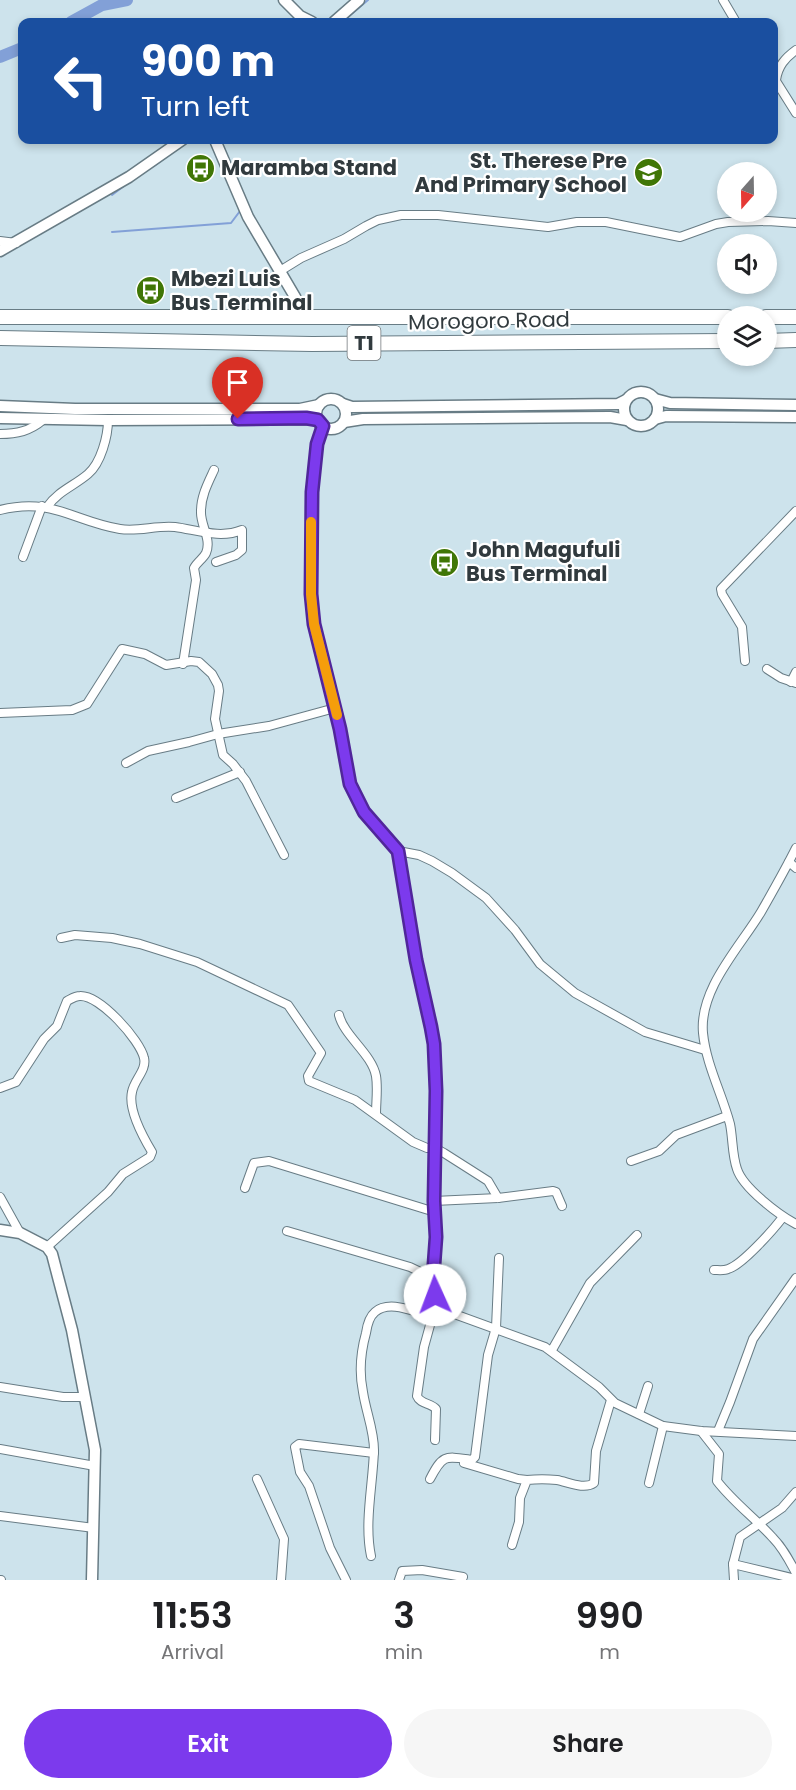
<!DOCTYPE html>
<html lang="en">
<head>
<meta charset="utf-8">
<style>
  :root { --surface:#fff; --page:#f6f6f6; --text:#202124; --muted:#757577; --accent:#7c3aed }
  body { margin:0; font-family:Poppins,sans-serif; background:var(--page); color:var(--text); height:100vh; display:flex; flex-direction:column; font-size:22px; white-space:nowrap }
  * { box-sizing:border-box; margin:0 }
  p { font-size:20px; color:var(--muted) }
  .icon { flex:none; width:33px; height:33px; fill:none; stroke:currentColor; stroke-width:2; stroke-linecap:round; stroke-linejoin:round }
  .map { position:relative; height:1580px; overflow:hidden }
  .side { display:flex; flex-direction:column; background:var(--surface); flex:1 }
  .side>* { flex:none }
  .guide { position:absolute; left:18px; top:18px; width:760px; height:126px; border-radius:12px; box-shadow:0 3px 9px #0003; background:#1a4fa0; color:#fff; overflow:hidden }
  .needle { width:39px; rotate:200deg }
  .tools { position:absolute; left:717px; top:162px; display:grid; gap:12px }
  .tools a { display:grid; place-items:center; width:60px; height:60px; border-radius:50%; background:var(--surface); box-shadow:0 3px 9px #0003; font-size:30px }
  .pin { position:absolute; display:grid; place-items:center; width:51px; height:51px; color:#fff; margin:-62px -26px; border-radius:50% 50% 50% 0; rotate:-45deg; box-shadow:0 0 6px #0007 }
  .pin .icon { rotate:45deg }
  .me { position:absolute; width:66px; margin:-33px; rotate:358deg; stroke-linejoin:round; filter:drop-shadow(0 0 4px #0008) }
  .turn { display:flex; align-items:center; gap:21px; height:126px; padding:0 24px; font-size:27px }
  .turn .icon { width:78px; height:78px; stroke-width:2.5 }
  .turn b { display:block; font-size:42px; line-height:51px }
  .eta { display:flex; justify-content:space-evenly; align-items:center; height:102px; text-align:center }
  .eta b { font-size:36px; font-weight:600; line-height:42px }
  .button { display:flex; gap:12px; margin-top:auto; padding:12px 24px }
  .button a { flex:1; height:69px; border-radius:36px; background:var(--accent); color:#fff; font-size:24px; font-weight:600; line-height:69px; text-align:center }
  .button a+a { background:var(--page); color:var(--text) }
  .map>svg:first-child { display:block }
</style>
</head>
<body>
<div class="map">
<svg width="796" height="1580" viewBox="0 0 796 1580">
  <rect width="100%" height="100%" fill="#cde3ec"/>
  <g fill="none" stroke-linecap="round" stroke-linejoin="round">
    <g stroke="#82a0d7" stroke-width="2">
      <polyline points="342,22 368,0"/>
      <polyline points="154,166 166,157"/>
      <polyline points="112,195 124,186"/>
      <polyline points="112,232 231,223 240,211"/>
    </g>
    <g stroke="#82a0d7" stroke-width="12">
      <polyline points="71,22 102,5 127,0"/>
      <polyline points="0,57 22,48"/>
    </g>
    <defs>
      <g id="minor">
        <polyline points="723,0 736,22"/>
        <polyline points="774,78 796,113"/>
        <path d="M776,80C778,66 785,58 796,50"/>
        <polyline points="0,241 16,243"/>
        <polyline points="280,271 301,258 344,239 366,226 378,220 401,215 438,215 548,227 577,222 606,222 680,237 716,224 728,222 768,221 796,223"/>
        <path d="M323,426L317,444L312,492L311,594L314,624L340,729L350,784L364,812L398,851L416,960L434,1044L436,1237L433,1278L435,1307L424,1347L417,1396C420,1404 431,1403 436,1409L435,1440"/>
        <path d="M0,434C17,434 30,431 43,420"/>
        <path d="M47,507C58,491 74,486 88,474C101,463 108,436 108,420"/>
        <path d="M0,510C52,497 73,521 120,529C139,532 156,525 175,527C197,530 220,539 242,530V550L236,555L216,562"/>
        <polyline points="23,557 42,506"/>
        <polyline points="745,661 742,627 722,594 721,589 796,511"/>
        <path d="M183,664L196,580L194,568C197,562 203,559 206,553C212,539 200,525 201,511C201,496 208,483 214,470"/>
        <polyline points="767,669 781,678 796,683"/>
        <polyline points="791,682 796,672"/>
        <polyline points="0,713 72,710 87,704 122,649 145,654 166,665 191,661 199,662 212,674 218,685 219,691 215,719 223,755 233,764 246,781 284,855"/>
        <polyline points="126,763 148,751 189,742 218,734 269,726 335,708"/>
        <polyline points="176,798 240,772"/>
        <path d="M796,848C785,870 773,891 761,912C740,947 699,989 703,1033C706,1064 722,1094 730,1124C733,1139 732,1155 737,1169C743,1188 779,1215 796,1224"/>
        <polyline points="398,851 419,855 432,861 452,873 486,898 515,930 540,964 575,993 645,1032 705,1050"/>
        <polyline points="789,862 796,868"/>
        <polyline points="61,938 75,935 112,938 140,944 197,962 288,1005 321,1053 308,1076 309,1081 355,1100 413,1142 427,1148 435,1148 444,1153 488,1181 498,1198"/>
        <path d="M339,1015C344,1036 372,1054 376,1076C378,1088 376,1102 376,1114"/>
        <path d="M0,1088L16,1082L44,1039L57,1026L67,1001C71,999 75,996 80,996C100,995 140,1040 144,1058C147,1070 134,1080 132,1092C128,1109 143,1137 152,1152L150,1157L123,1174L108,1192L47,1247"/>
        <polyline points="631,1161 659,1151 676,1135 727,1116"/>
        <polyline points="245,1188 254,1163 269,1161 435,1212"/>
        <polyline points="0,1197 20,1233"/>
        <polyline points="434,1201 498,1198 553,1191 556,1192 562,1206"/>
        <polyline points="287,1231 410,1267 433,1278"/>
        <path d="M714,1270C718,1270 724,1271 728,1269C742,1265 773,1230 783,1217"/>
        <polyline points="435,1307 545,1347 599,1387 615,1403 663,1426 701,1431 796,1436"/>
        <polyline points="552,1350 590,1283 637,1235"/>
        <polyline points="0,1387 63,1397 84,1397"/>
        <polyline points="639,1414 648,1386"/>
        <path d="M701,1431L719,1454L717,1481C733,1502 755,1518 773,1538C783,1548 789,1560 796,1573"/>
        <polyline points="718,1431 730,1402 753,1339 796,1278"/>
        <polyline points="0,1449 95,1466"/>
        <polyline points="464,1463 518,1479 527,1480"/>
        <polyline points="257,1479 284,1539 281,1580"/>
        <path d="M430,1479C443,1454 445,1456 472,1460L475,1457L488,1355L496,1328L499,1258"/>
        <polyline points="649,1483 663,1426"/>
        <polyline points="0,1516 94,1528"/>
        <path d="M512,1545L519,1522L520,1498L527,1480C537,1479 547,1479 557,1480C568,1482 584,1490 594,1483L596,1451L611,1400"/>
        <path d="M371,1556C364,1523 373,1484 374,1450C374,1430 366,1412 363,1392C359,1373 361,1351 366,1333C367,1326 369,1317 375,1312C390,1299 416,1313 432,1316"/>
        <polyline points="733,1564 796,1579"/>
        <polyline points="0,1580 1,1580"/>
        <polyline points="346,1580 330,1548 309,1486 300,1472 295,1447 299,1444 374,1453"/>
        <polyline points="399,1580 402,1571 422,1570 463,1577"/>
        <polyline points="734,1580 733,1564 740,1537 782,1508 796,1492"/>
      </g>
      <g id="tertiary">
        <polyline points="284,0 300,16 312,22"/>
        <polyline points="334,22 359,0"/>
        <polyline points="215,140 248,217 298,302 310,317"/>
        <polyline points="0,251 129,177 182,140"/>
        <circle cx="641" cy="409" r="17"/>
        <polyline points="655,399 670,403 796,405"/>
        <circle cx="331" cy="414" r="15"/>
        <polyline points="343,404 352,407 618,404 626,400"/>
        <polyline points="0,406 75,409 300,409 319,405"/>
        <polyline points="0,418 108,420 306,419 318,420"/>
        <polyline points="655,419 666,416 796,417"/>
        <polyline points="344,422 363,419 610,417 627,420"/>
        <polyline points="0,1230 20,1233 47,1247 52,1254 58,1277 72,1330 95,1450 92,1580"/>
      </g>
      <g id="trunk">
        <polyline points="0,317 728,317"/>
        <polyline points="766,317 796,317"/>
        <polyline points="0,338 312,344 728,341"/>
        <polyline points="766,341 796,340"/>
      </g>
    </defs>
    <use href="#minor" stroke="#687c85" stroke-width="10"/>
    <use href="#tertiary" stroke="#687c85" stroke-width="13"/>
    <use href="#trunk" stroke="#687c85" stroke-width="16"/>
    <use href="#minor" stroke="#fff" stroke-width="8"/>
    <use href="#tertiary" stroke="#fff" stroke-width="10"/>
    <use href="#trunk" stroke="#fff" stroke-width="14"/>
  </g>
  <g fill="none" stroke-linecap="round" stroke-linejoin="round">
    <defs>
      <polyline id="route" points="238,419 306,418 318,420 323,426 317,444 312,492 311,594 314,624 340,729 350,784 364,812 398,851 416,960 431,1027 434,1044 436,1091 434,1201 436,1237 433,1278 435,1295"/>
    </defs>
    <use href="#route" stroke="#51269a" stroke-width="15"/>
    <use href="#route" stroke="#7c3aed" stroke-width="10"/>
    <polyline stroke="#f59e0b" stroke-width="10" points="311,522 311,594 314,624 337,715"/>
  </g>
  <defs>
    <symbol id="bus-disc" viewBox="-11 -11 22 22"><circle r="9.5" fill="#407606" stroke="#fff"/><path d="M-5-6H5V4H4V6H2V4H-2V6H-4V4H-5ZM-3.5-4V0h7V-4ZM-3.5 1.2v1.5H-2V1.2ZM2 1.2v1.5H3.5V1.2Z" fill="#fff"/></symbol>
    <symbol id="school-disc" viewBox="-11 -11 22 22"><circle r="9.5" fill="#407606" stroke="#fff"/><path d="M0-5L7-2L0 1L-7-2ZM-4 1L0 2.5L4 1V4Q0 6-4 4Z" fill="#fff"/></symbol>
  </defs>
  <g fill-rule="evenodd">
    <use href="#bus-disc" x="184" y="152" width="33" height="33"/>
    <use href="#school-disc" x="632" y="156" width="33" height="33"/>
    <use href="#bus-disc" x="134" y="274" width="33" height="33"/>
    <use href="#bus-disc" x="428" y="546" width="33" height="33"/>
  </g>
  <g text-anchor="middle" stroke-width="4.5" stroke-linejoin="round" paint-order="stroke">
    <rect fill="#fff" stroke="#6f7578" stroke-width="1.5" x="347.5" y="326" width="33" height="34" rx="4.5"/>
    <g font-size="20" font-weight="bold" fill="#313a3e">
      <text x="364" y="350">T1</text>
    </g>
    <g font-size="21" font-weight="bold" fill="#313a3e" stroke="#fff" text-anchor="start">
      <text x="627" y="168" text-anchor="end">St. Therese Pre<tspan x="627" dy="24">And Primary School</tspan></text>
      <text x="221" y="175">Maramba Stand</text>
      <text x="171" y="286">Mbezi Luis<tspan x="171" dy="24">Bus Terminal</tspan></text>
      <text x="466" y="557">John Magufuli<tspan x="466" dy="24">Bus Terminal</tspan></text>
    </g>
    <g font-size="21" fill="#313a3e" stroke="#fff">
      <text transform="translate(489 321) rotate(-1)" y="7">Morogoro Road</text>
    </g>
  </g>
</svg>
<div class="tools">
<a><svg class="needle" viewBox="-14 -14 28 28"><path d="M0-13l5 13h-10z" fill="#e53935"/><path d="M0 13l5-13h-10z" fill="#757577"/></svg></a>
<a><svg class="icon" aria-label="sound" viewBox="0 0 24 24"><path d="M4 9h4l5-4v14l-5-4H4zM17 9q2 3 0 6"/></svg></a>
<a><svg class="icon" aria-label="layers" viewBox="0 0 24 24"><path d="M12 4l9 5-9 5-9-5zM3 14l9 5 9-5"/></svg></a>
</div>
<div class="pin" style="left:238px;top:419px;background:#d93025"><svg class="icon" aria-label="arrive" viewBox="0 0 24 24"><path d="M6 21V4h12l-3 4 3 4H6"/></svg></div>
<svg class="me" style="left:435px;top:1295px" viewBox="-20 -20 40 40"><circle r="19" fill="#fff"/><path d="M0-13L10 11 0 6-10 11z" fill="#7c3aed"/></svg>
<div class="guide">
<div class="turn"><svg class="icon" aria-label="left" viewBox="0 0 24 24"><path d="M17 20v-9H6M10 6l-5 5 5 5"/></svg><div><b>900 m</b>Turn left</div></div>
</div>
</div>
<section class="side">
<div class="eta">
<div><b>11:53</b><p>Arrival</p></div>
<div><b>3</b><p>min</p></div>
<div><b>990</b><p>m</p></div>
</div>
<div class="button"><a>Exit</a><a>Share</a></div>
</section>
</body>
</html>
